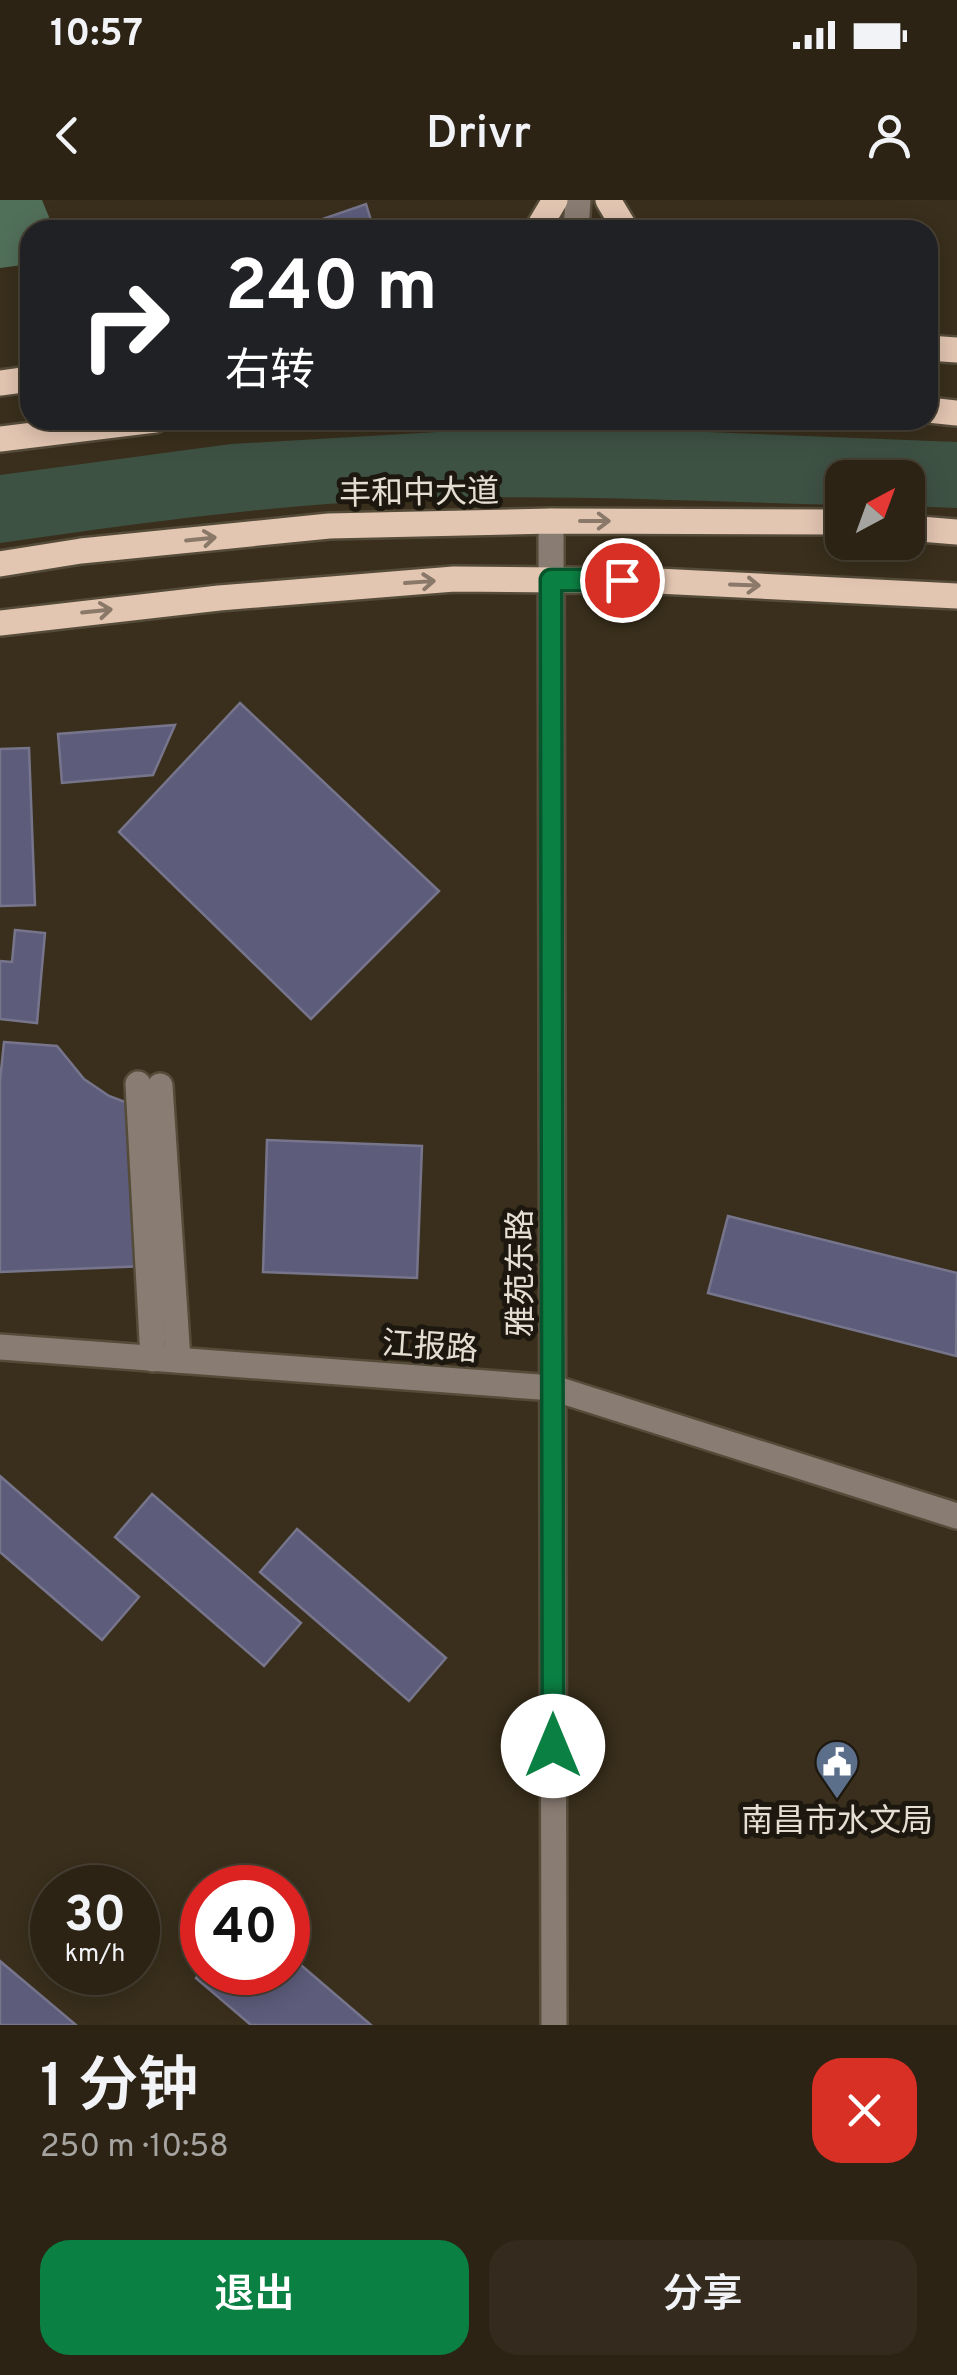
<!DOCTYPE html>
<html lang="zh">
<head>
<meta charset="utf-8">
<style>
  :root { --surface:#2c2315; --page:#342b1e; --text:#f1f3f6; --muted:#a6a4a0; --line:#484034; --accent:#0b8043 }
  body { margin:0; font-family:Overpass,"Noto Sans SC",sans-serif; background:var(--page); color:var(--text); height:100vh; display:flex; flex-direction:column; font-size:38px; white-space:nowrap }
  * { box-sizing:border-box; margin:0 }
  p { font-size:32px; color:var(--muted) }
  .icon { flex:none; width:55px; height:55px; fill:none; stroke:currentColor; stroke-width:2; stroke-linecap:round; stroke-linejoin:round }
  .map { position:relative; height:1825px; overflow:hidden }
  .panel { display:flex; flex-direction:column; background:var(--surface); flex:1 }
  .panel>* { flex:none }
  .banner { position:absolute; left:20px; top:20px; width:918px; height:210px; border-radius:30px; box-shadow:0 5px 25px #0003,0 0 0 2px var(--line); background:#202124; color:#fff; overflow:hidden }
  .needle { width:65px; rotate:41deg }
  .tools { position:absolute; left:825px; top:260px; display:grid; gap:20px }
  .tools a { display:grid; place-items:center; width:100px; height:100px; border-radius:20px; background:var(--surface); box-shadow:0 5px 25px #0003,0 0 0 2px var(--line); font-size:50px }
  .speed { position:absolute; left:30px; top:1665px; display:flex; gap:20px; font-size:50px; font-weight:700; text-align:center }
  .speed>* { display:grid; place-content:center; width:130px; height:130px; border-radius:50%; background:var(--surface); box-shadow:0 5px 25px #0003,0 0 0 2px var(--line); line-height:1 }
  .speed small { font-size:25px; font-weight:400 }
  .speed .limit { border:15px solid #d22; background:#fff; color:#111 }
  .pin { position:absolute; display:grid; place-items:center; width:85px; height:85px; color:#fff; margin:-42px; border:5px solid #fff; border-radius:50%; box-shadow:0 2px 10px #0007 }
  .me { position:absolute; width:110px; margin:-55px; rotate:0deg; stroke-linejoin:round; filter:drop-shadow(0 0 8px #0008) }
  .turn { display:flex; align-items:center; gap:35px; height:210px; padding:0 40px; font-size:45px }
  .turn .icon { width:130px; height:130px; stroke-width:2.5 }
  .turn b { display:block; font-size:70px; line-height:85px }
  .round { display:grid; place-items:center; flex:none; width:105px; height:105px; border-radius:30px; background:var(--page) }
  .head { display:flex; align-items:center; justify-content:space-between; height:170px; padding:0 40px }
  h1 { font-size:60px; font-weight:600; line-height:75px }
  .cta { display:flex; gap:20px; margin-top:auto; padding:20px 40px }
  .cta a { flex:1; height:115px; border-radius:30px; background:var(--accent); color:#fff; font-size:40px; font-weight:600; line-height:115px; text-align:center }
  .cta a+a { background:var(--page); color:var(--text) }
  .status { display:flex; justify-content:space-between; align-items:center; height:70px; padding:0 50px; background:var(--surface); direction:ltr }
  .status svg { height:28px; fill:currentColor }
  header { display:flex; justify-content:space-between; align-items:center; height:130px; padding:0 40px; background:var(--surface); font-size:45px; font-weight:600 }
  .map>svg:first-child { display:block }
</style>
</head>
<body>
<div class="status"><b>10:57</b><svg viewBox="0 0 49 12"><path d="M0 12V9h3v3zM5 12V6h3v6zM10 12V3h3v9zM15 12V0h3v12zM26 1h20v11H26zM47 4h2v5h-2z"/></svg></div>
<header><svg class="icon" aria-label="back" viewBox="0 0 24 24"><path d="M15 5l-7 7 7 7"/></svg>Drivr<svg class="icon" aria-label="person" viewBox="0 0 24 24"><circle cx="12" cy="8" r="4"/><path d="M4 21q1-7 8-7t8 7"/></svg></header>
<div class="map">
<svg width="957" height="1825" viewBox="0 0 957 1825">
  <rect width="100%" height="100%" fill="#3a2f1c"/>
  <path fill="#3e5244" d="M629,229L957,242V308L908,306V278H842V305C676,301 507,291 340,303C226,311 113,327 0,343V275L231,244L472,230Z"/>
  <polygon fill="#51705a" points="0,0 42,0 49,17 45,30 30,30 30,64 0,68"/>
  <g fill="#5d5c7b" stroke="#76758c" stroke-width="2.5">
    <polygon points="366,4 374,30 291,30"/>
    <polygon points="240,503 439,691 311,819 119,632"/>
    <polygon points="175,525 153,575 62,583 58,534"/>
    <polygon points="29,548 35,705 0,706 0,549"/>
    <polygon points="15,730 45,733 37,823 0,819 0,761 12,762"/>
    <polygon points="4,842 57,846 84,879 109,896 138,907 146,1066 0,1072 0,881"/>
    <polygon points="267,940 422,946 417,1078 263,1072"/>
    <polygon points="728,1016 957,1073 956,1156 708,1093"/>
    <polygon points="0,1276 139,1397 102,1440 0,1352"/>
    <polygon points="152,1294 301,1423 264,1466 115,1337"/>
    <polygon points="297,1329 446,1458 409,1501 260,1372"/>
    <polygon points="288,1754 371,1825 251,1825 196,1778 202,1771 288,1772"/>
    <polygon points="0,1761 76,1825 0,1825"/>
  </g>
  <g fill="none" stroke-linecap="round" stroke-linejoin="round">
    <defs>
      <g id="minor">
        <polyline points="576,30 578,0"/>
        <polyline points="551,321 554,1825"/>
        <polyline points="138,884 153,1159"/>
        <polyline points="160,886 178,1160"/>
        <polyline points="0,1147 553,1188 957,1316"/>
      </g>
      <g id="major">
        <polyline points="608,0 626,30"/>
        <polyline points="537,30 555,0"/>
        <polyline points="928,148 957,150"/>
        <polyline points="0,183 30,179"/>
        <polyline points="928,210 957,213"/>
        <polyline points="0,239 155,220"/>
        <polyline points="908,328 957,332"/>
        <polyline points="0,364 81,351 329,326 551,321 842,322"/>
        <polyline points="0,423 219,398 454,379 657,381 957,396"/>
      </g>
    </defs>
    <use href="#minor" stroke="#554b39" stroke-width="30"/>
    <use href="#major" stroke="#554b39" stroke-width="30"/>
    <use href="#minor" stroke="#897c72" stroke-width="25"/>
    <use href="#major" stroke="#e3c6b2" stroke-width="25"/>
  </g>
  <defs><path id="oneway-shaft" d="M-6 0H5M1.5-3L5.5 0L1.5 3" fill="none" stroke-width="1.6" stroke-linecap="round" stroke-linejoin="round" transform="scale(2.5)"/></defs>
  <g stroke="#8a7869">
    <use href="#oneway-shaft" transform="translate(595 321)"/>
    <use href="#oneway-shaft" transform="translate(201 339) rotate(-6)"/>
    <use href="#oneway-shaft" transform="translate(420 382) rotate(-4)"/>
    <use href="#oneway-shaft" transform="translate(745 385) rotate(2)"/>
    <use href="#oneway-shaft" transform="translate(97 411) rotate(-6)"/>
  </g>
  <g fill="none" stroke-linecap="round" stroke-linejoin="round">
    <defs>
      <polyline id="route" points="553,1546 551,380 622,380"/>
    </defs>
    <use href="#route" stroke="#07532c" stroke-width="25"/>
    <use href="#route" stroke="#0b8043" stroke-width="18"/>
  </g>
  <defs>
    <symbol id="civic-pin" viewBox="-11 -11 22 30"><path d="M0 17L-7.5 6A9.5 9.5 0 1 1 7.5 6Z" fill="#5c6f8a" stroke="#1d180f"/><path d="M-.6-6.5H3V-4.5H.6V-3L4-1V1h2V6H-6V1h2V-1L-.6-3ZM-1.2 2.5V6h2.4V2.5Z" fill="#fff"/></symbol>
  </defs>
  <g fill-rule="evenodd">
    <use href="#civic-pin" x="812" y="1537" width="50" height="68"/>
  </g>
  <g text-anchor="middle" stroke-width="10" stroke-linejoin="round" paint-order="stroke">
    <g font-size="32" fill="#e5ded2" stroke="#1d180f">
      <text transform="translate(419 292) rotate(-1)" y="11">丰和中大道</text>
      <text transform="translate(520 1073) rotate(-90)" y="11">雅苑东路</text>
      <text transform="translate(430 1146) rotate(4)" y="11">江报路</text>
    </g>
    <g font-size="32" fill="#e5ded2" stroke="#1d180f">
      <text x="837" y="1631">南昌市水文局</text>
    </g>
  </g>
</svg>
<div class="tools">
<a><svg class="needle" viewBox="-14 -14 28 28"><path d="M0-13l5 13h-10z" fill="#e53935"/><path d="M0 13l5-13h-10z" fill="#a6a4a0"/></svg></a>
</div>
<div class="speed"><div>30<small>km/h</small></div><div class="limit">40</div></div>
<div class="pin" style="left:622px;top:380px;background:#d93025"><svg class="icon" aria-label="arrive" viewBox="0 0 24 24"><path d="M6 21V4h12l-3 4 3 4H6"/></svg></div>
<svg class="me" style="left:553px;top:1546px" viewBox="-20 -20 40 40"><circle r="19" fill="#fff"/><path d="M0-13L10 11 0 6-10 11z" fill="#0b8043"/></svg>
<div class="banner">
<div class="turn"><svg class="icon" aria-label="right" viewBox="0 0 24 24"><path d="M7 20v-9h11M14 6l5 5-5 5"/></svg><div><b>240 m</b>右转</div></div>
</div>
</div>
<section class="panel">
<div class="head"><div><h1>1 分钟</h1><p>250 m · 10:58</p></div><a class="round" style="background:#d93025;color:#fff"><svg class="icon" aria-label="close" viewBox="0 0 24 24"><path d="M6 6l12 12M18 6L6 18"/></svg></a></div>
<div class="cta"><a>退出</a><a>分享</a></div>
</section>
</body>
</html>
